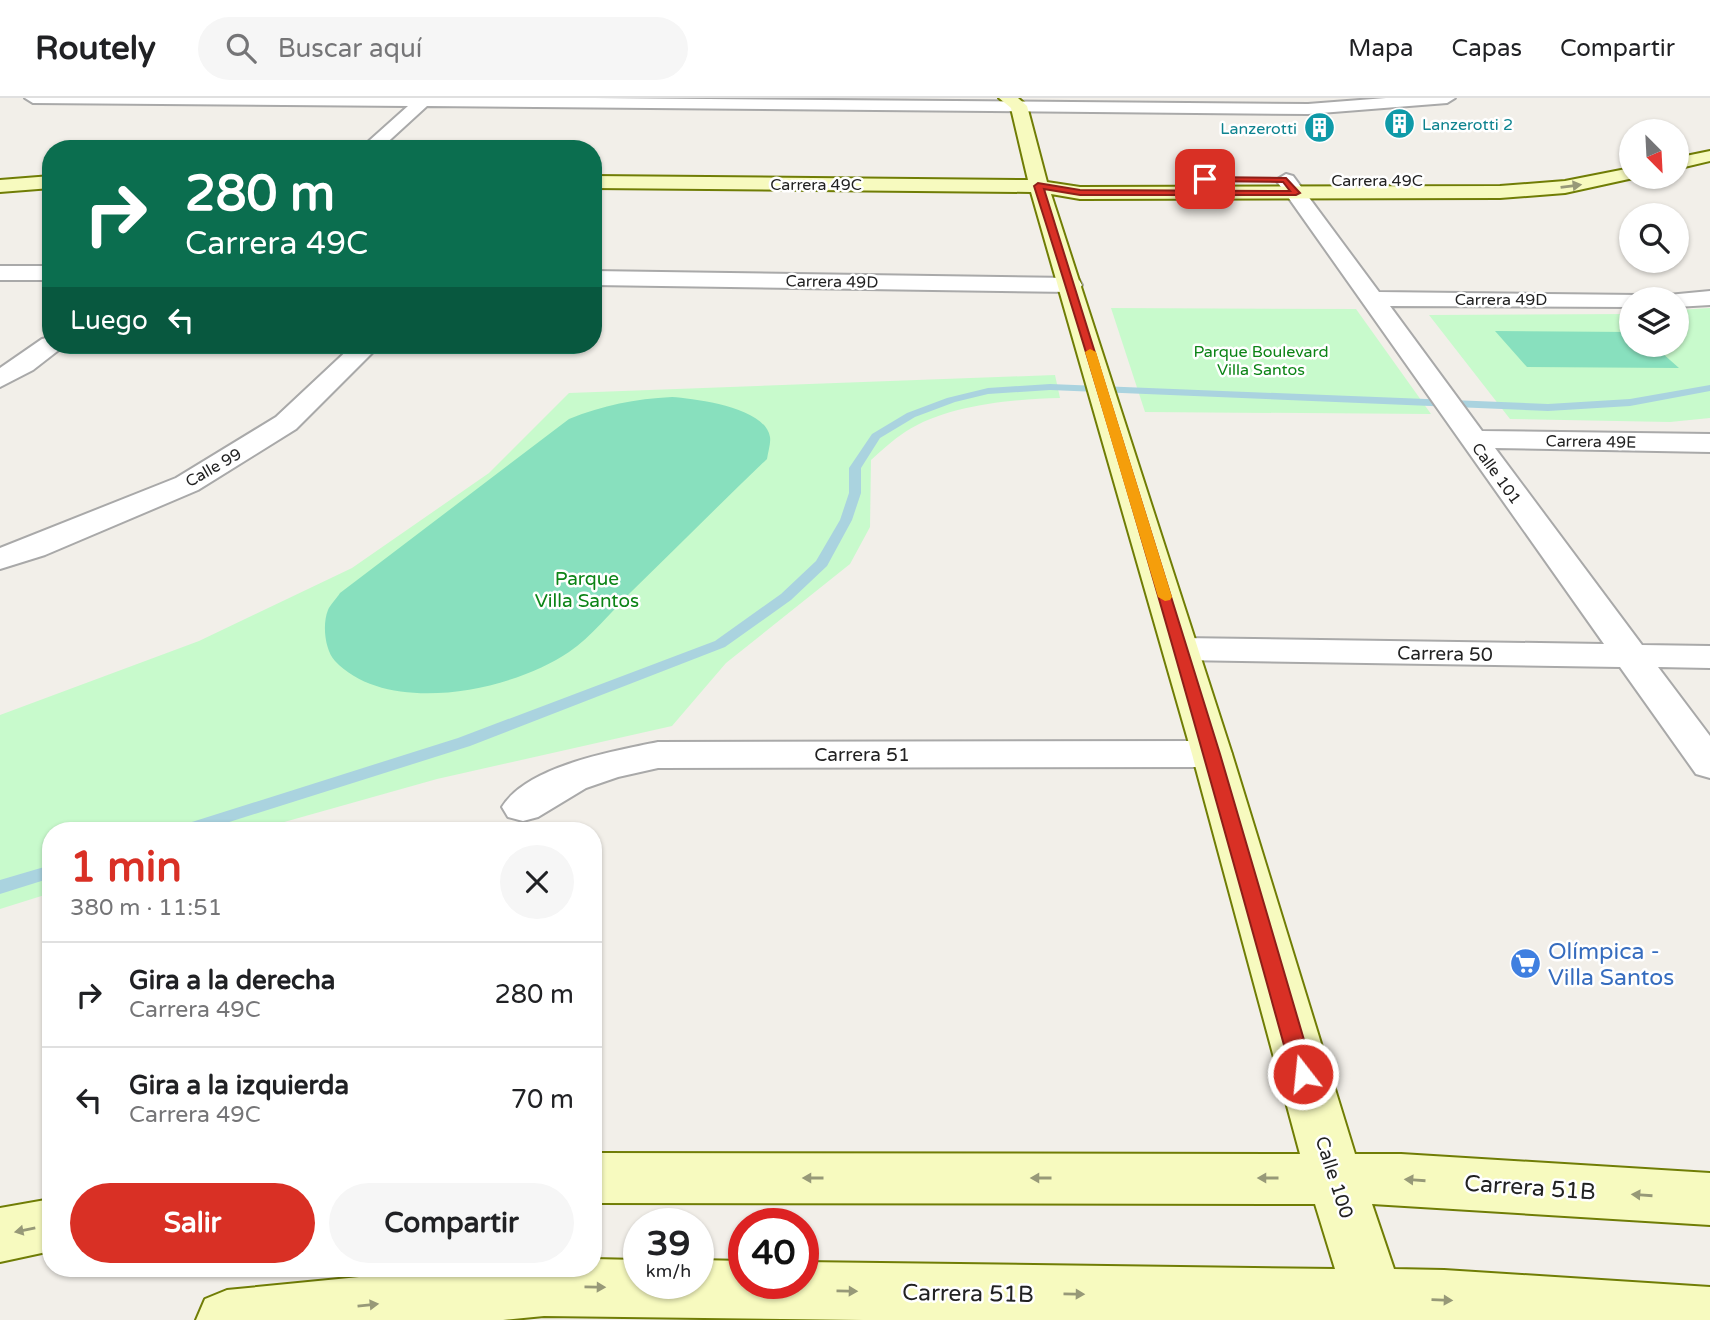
<!DOCTYPE html>
<html lang="es">
<head>
<meta charset="utf-8">
<style>
  :root { --surface:#fff; --page:#f6f6f6; --text:#202124; --muted:#757577; --line:#e0e0e0; --accent:#d93025 }
  body { margin:0; font-family:"Varela Round",sans-serif; background:var(--page); color:var(--text); height:100vh; display:flex; flex-direction:column; font-size:26px; white-space:nowrap }
  * { box-sizing:border-box; margin:0 }
  p { font-size:23px; color:var(--muted) }
  .icon { flex:none; width:38px; height:38px; fill:none; stroke:currentColor; stroke-width:2; stroke-linecap:round; stroke-linejoin:round }
  .map { position:relative; flex:1; overflow:hidden }
  .drawer { position:absolute; left:42px; top:724px; width:560px; height:455px; display:flex; flex-direction:column; background:var(--surface); border-radius:28px; box-shadow:0 2px 5px #0004 }
  .drawer>* { flex:none }
  .guide { position:absolute; left:42px; top:42px; width:560px; height:214px; border-radius:28px; box-shadow:0 2px 5px #0004; background:#0b6e4f; color:#fff; overflow:hidden }
  .needle { width:46px; rotate:156deg }
  .controls { position:absolute; left:1619px; top:21px; display:grid; gap:14px }
  .controls a { display:grid; place-items:center; width:70px; height:70px; border-radius:50%; background:var(--surface); box-shadow:0 2px 5px #0004; font-size:35px }
  .speed { position:absolute; left:623px; top:1110px; display:flex; gap:14px; font-size:35px; font-weight:700; text-align:center }
  .speed>* { display:grid; place-content:center; width:91px; height:91px; border-radius:50%; background:var(--surface); box-shadow:0 2px 5px #0004; line-height:1 }
  .speed small { font-size:18px; font-weight:400 }
  .speed .limit { border:10px solid #d22; background:#fff; color:#111 }
  .pin { position:absolute; display:grid; place-items:center; width:60px; height:60px; color:#fff; margin:-30px; border-radius:14px; box-shadow:0 4px 10px #0006 }
  .me { position:absolute; width:77px; margin:-38px; rotate:344deg; stroke-linejoin:round; filter:drop-shadow(0 0 5px #0008) }
  .turn { display:flex; align-items:center; gap:24px; height:147px; padding:0 28px; font-size:32px }
  .turn .icon { width:91px; height:91px; stroke-width:2.5 }
  .turn b { display:block; font-size:49px; line-height:60px }
  .then { display:flex; align-items:center; height:66px; padding:0 28px; background:#0003; gap:14px; font-size:26px }
  .round { display:grid; place-items:center; flex:none; width:74px; height:74px; border-radius:37px; background:var(--page) }
  .head { display:flex; align-items:center; justify-content:space-between; height:119px; padding:0 28px }
  h1 { font-size:42px; font-weight:800; line-height:52px; color:var(--accent) }
  .button { display:flex; gap:14px; margin-top:auto; padding:14px 28px }
  .button a { flex:1; height:80px; border-radius:42px; background:var(--accent); color:#fff; font-size:28px; font-weight:800; line-height:80px; text-align:center }
  .button a+a { background:var(--page); color:var(--text) }
  ul { padding:0; list-style:none }
  li { display:flex; align-items:center; gap:21px; height:105px; padding:0 28px; border-top:2px solid var(--line) }
  li div { flex:1 }
  li b { display:block; font-size:26px }
  li em { font-style:normal }
  header { display:flex; align-items:center; gap:42px; box-sizing:border-box; height:98px; padding:0 35px; background:var(--surface); border-bottom:2px solid var(--line) }
  header strong { font-size:33px }
  nav { display:flex; gap:38px; margin-inline-start:auto; font-size:24px }
  .search { width:490px; height:63px; background:var(--page); display:flex; align-items:center; gap:18px; box-sizing:border-box; padding:0 24px; border-radius:38px; color:var(--muted); font-size:26px }
  .map>svg:first-child { display:block }
</style>
</head>
<body>
<header>
<strong>Routely</strong>
<div class="search"><svg class="icon" aria-label="search" viewBox="0 0 24 24"><circle cx="10" cy="10" r="6"/><path d="M15 15l6 6"/></svg>Buscar aquí</div>
<nav><a>Mapa</a><a>Capas</a><a>Compartir</a></nav>
</header>
<div class="map">
<svg width="1710" height="1222" viewBox="0 0 1710 1222">
  <rect width="100%" height="100%" fill="#f2efe9"/>
  <g fill="#c8facc">
    <polygon points="1111,210 1356,211 1431,316 1145,314"/>
    <polygon points="1710,210 1710,320 1670,324 1510,321 1429,217 1631,216 1631,247 1676,247 1677,212"/>
    <path d="M1055,277L1060,300C1013,301 946,307 905,334C893,342 882,352 871,362L870,429L850,466L726,565L672,628L437,681L252,733H51V795L0,811V617L199,543L352,470L489,375L569,295Z"/>
  </g>
  <g fill="#88e0be">
    <polygon points="1495,233 1631,234 1631,247 1653,247 1679,270 1527,269"/>
    <path d="M672,299C696,301 765,309 770,339C771,345 768,354 767,361C721,405 676,450 630,495C611,514 591,539 569,554C512,593 388,619 335,563C325,552 322,527 328,512C330,507 337,500 340,495L569,321C604,307 634,301 672,299Z"/>
  </g>
  <g fill="none" stroke-linecap="round" stroke-linejoin="round">
    <g fill="#aad3df" fill-rule="evenodd">
      <polygon points="1050,286 1548,306 1630,301 1710,287 1710,293 1630,308 1548,313 1050,292 988,296 955,304 915,319 880,340 861,370 861,395 852,422 827,468 791,502 725,549 470,648 201,733 173,733 176,729 458,640 715,543 781,496 816,463 840,422 849,395 849,370 872,336 907,315 947,300 988,290"/>
      <polygon points="51,767 51,780 0,796 0,782"/>
    </g>
    <defs>
      <g id="street">
        <polygon points="25,0 595,0 1308,6 1386,0 1455,0 1447,5 1308,16 427,8 380,51 360,51 408,8 33,5"/>
        <polygon points="1286,76 1293,78 1379,194 1639,197 1642,201 1631,201 1631,209 1390,208 1482,333 1710,336 1710,354 1495,350 1642,547 1710,548 1710,570 1658,569 1710,638 1710,680 1696,676 1620,569 1181,562 1168,559 1163,551 1168,543 1181,540 1604,546 1276,82"/>
        <rect x="0" y="168" width="51" height="14"/>
        <polygon points="593,173 1071,180 1079,182 1082,187 1079,192 1071,194 593,187"/>
        <polygon points="1710,193 1710,207 1676,209 1676,201 1665,201 1668,197"/>
        <polygon points="51,239 51,247 63,247 60,251 33,272 0,289 0,270 42,241"/>
        <polygon points="353,247 380,247 296,331 198,392 45,457 0,471 0,450 176,380 276,319"/>
        <path d="M1212,643L1226,647L1232,656L1226,665L1212,669L658,670L618,679L586,690L538,719L523,723L508,719L502,709C527,668 614,653 658,644Z"/>
      </g>
      <g id="secondary">
        <polygon points="999,0 1018,0 1027,8 1047,84 1080,89 1500,88 1565,83 1631,70 1631,79 1638,79 1565,95 1500,100 1080,101 1051,96 1232,656 1355,1056 1401,1056 1710,1075 1710,1127 1372,1106 1394,1171 1444,1172 1710,1189 1710,1222 863,1222 544,1218 503,1222 196,1222 205,1201 227,1192 441,1171 593,1171 593,1161 639,1162 639,1185 698,1185 698,1162 744,1163 744,1185 803,1185 803,1164 1335,1171 1315,1106 593,1105 593,1055 1300,1056 1192,656 1031,94 593,90 593,78 1028,82 1011,10"/>
        <polygon points="1710,53 1710,63 1676,71 1676,60"/>
        <polygon points="51,78 51,90 0,94 0,82"/>
        <polygon points="51,1101 51,1153 0,1164 0,1110"/>
      </g>
    </defs>
    <use href="#street" stroke="#a9a9a9" stroke-width="4"/>
    <use href="#secondary" stroke="#707d05" stroke-width="4"/>
    <use href="#street" fill="#fff" fill-rule="evenodd"/>
    <use href="#secondary" fill="#f7fabf" fill-rule="evenodd"/>
  </g>
  <defs><path id="oneway-solid" d="M-6-.8H1V-3.2L6.5 0L1 3.2V.8H-6Z" transform="scale(1.75)"/></defs>
  <g fill="#979978">
    <use href="#oneway-solid" transform="translate(1571 88) rotate(-7)"/>
    <use href="#oneway-solid" transform="translate(813 1080) rotate(180)"/>
    <use href="#oneway-solid" transform="translate(1041 1080) rotate(180)"/>
    <use href="#oneway-solid" transform="translate(1268 1080) rotate(-180)"/>
    <use href="#oneway-solid" transform="translate(1415 1082) rotate(-176)"/>
    <use href="#oneway-solid" transform="translate(1642 1097) rotate(-176)"/>
    <use href="#oneway-solid" transform="translate(25 1132) rotate(169)"/>
    <use href="#oneway-solid" transform="translate(595 1189) rotate(1)"/>
    <use href="#oneway-solid" transform="translate(847 1193) rotate(1)"/>
    <use href="#oneway-solid" transform="translate(1074 1196) rotate(1)"/>
    <use href="#oneway-solid" transform="translate(1442 1202) rotate(2)"/>
    <use href="#oneway-solid" transform="translate(368 1207) rotate(-6)"/>
  </g>
  <path fill="#d93025" stroke="#8d1f18" stroke-width="2" d="M1205,79L1286,80L1300,95L1296,97H1080L1044,91L1220,656L1314,976L1310,982L1303,985L1295,982L1292,976C1210,679 1128,381 1034,88L1038,85L1080,92L1290,93L1283,84L1202,83Z"/>
  <polygon fill="#f59e0b" points="1090,251 1096,254 1172,499 1170,502 1165,503 1158,499 1085,254"/>
  <defs>
    <symbol id="building-disc" viewBox="-11 -11 22 22"><circle r="9.5" fill="#0f9aa8" stroke="#fff"/><path d="M-4-6H4V6H1V3H-1V6H-4ZM-2.5-4.3h1.7v1.8h-1.7ZM.8-4.3h1.7v1.8H.8ZM-2.5-1h1.7V.8h-1.7ZM.8-1h1.7V.8H.8Z" fill="#fff"/></symbol>
    <symbol id="supermarket-disc" viewBox="-11 -11 22 22"><circle r="9.5" fill="#3f7fe0" stroke="#fff"/><path d="M-6-5.5h2.5l.6 2H6L4.5 2H-2.5L-4.4-4H-6ZM-1.5 3.2a1.3 1.3 0 1 0 .1 0ZM3 3.2a1.3 1.3 0 1 0 .1 0Z" fill="#fff"/></symbol>
  </defs>
  <g fill-rule="evenodd">
    <use href="#building-disc" x="1382" y="8" width="35" height="35"/>
    <use href="#building-disc" x="1302" y="12" width="35" height="35"/>
    <use href="#supermarket-disc" x="1508" y="848" width="35" height="35"/>
  </g>
  <g text-anchor="middle" stroke-width="5" stroke-linejoin="round" paint-order="stroke">
    <g font-size="16" fill="#0d838f" stroke="#fff" text-anchor="start">
      <text x="1422" y="32">Lanzerotti 2</text>
      <text x="1297" y="36" text-anchor="end">Lanzerotti</text>
    </g>
    <g font-size="16" fill="#222" stroke="#fff">
      <text x="1377" y="88">Carrera 49C</text>
      <text x="816" y="92">Carrera 49C</text>
      <text transform="translate(832 183) rotate(1)" y="6">Carrera 49D</text>
      <text x="1501" y="207">Carrera 49D</text>
      <text transform="translate(1591 343) rotate(1)" y="6">Carrera 49E</text>
      <text transform="translate(213 369) rotate(-30)" y="6">Calle 99</text>
      <text transform="translate(1497 375) rotate(54)" y="6">Calle 101</text>
    </g>
    <g font-size="16" fill="#0c8416" stroke="#fff">
      <text x="1261" y="259">Parque Boulevard<tspan x="1261" dy="18">Villa Santos</tspan></text>
    </g>
    <g font-size="19" fill="#0c8416" stroke="#fff">
      <text x="587" y="487">Parque<tspan x="587" dy="22">Villa Santos</tspan></text>
    </g>
    <g font-size="19" fill="#222" stroke="#fff">
      <text transform="translate(1445 555) rotate(1)" y="7">Carrera 50</text>
      <text x="862" y="663">Carrera 51</text>
      <text transform="translate(1335 1079) rotate(72)" y="7">Calle 100</text>
    </g>
    <g font-size="23" fill="#366cbe" stroke="#fff" text-anchor="start">
      <text x="1548" y="861">Olímpica -<tspan x="1548" dy="26">Villa Santos</tspan></text>
    </g>
    <g font-size="23" fill="#222" stroke="#fff">
      <text transform="translate(1530 1089) rotate(4)" y="8">Carrera 51B</text>
      <text transform="translate(968 1195) rotate(1)" y="8">Carrera 51B</text>
    </g>
  </g>
</svg>
<div class="controls">
<a><svg class="needle" viewBox="-14 -14 28 28"><path d="M0-13l5 13h-10z" fill="#e53935"/><path d="M0 13l5-13h-10z" fill="#757577"/></svg></a>
<a><svg class="icon" aria-label="search" viewBox="0 0 24 24"><circle cx="10" cy="10" r="6"/><path d="M15 15l6 6"/></svg></a>
<a><svg class="icon" aria-label="layers" viewBox="0 0 24 24"><path d="M12 4l9 5-9 5-9-5zM3 14l9 5 9-5"/></svg></a>
</div>
<div class="speed"><div>39<small>km/h</small></div><div class="limit">40</div></div>
<div class="pin" style="left:1205px;top:81px;background:#d93025"><svg class="icon" aria-label="arrive" viewBox="0 0 24 24"><path d="M6 21V4h12l-3 4 3 4H6"/></svg></div>
<svg class="me" style="left:1303px;top:976px" viewBox="-20 -20 40 40"><circle r="17" fill="#d93025" stroke="#fff" stroke-width="3"/><path d="M0-11L8 9 0 5-8 9z" fill="#fff"/></svg>
<div class="guide">
<div class="turn"><svg class="icon" aria-label="right" viewBox="0 0 24 24"><path d="M7 20v-9h11M14 6l5 5-5 5"/></svg><div><b>280 m</b>Carrera 49C</div></div>
<div class="then">Luego<svg class="icon" aria-label="left" viewBox="0 0 24 24"><path d="M17 20v-9H6M10 6l-5 5 5 5"/></svg></div>
</div>
<section class="drawer">
<div class="head"><div><h1>1 min</h1><p>380 m · 11:51</p></div><a class="round"><svg class="icon" aria-label="close" viewBox="0 0 24 24"><path d="M6 6l12 12M18 6L6 18"/></svg></a></div>
<ul>
<li><svg class="icon" aria-label="right" viewBox="0 0 24 24"><path d="M7 20v-9h11M14 6l5 5-5 5"/></svg><div><b>Gira a la derecha</b><p>Carrera 49C</p></div><em>280 m</em></li>
<li><svg class="icon" aria-label="left" viewBox="0 0 24 24"><path d="M17 20v-9H6M10 6l-5 5 5 5"/></svg><div><b>Gira a la izquierda</b><p>Carrera 49C</p></div><em>70 m</em></li>
</ul>
<div class="button"><a>Salir</a><a>Compartir</a></div>
</section>
</div>
</body>
</html>
